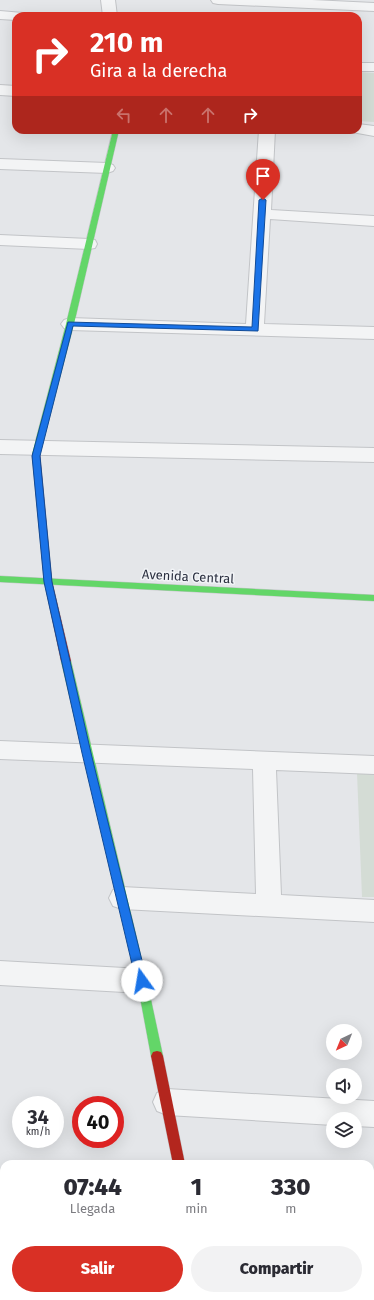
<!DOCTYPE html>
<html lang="es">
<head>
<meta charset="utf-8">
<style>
  :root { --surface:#fff; --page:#f2f2f3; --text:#2b2b33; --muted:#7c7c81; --accent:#d93025 }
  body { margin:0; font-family:"Fira Sans",sans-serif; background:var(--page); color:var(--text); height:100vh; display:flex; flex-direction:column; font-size:15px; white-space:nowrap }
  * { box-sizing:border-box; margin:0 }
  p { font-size:13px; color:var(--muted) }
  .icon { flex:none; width:22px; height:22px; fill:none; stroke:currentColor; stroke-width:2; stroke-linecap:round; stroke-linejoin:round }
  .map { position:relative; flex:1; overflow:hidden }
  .drawer { position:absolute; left:0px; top:1160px; width:374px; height:140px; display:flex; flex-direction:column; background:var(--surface); border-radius:12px 12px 0 0; box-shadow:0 4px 16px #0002 }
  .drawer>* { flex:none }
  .banner { position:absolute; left:12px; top:12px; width:350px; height:122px; border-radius:12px; box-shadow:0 4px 16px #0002; background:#d93025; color:#fff; overflow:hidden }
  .needle { width:26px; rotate:223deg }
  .fabs { position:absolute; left:326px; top:1024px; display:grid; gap:8px }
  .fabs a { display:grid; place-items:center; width:36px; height:36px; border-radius:50%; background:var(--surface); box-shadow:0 4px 16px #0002; font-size:20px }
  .speed { position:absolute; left:12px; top:1096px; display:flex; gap:8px; font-size:20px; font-weight:700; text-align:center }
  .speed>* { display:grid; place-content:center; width:52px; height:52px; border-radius:50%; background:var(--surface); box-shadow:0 4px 16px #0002; line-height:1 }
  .speed small { font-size:10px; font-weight:400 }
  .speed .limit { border:6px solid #d22; background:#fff; color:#111 }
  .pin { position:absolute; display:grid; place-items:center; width:34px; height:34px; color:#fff; margin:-41px -17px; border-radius:50% 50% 50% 0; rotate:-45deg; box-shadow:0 0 4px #0007 }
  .pin .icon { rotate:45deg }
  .me { position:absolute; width:44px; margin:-22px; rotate:347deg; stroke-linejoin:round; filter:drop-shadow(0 0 3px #0008) }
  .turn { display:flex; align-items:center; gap:14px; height:84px; padding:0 12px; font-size:18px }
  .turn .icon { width:52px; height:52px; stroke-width:2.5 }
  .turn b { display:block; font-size:28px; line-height:34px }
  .lanes { display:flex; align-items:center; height:38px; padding:0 12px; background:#0003; justify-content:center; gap:20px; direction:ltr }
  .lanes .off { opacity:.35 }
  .eta { display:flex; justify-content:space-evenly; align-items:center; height:68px; text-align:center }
  .eta b { font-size:24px; font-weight:800; line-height:28px }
  .action { display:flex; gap:8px; margin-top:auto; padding:8px 12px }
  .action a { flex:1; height:46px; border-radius:24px; background:var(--accent); color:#fff; font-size:16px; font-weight:800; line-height:46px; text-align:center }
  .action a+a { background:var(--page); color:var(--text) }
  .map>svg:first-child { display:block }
</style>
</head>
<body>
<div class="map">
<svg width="374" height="1300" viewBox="0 0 374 1300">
  <rect width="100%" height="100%" fill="#e4e6e9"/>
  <g fill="#d4dcd5">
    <polygon points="358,72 374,73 374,122 358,121"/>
    <polygon points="357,773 374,773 374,897 362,897"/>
  </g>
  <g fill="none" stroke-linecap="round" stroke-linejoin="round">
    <defs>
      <g id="street">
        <polygon points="101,0 115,0 117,16 103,16"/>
        <polygon points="211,0 312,0 374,3 374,11 218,4 213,3"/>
        <polygon points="0,11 23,13 25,16 16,16 16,20 0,19"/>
        <rect x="358" y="63" width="16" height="8"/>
        <polygon points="0,85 16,86 16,96 0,95"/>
        <polygon points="358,124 374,126 374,136 352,132 351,130 358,130"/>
        <polygon points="259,130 275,130 271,210 374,216 374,226 270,219 264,324 374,327 374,339 70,330 64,328 61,324 64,320 70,318 246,324"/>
        <polygon points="0,159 107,163 113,165 115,168 113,171 107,173 0,169"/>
        <polygon points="0,235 89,239 95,240 97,244 95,248 89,249 0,245"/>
        <polygon points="0,440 374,448 374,462 0,454"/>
        <polygon points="0,741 374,756 374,774 276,770 281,895 374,900 374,922 122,909 113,906 109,898 113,890 122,887 256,894 253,769 0,759"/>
        <polygon points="0,961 142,969 151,973 155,981 151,989 142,993 0,985"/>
        <polygon points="167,1089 374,1101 374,1127 355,1126 355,1119 333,1119 333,1125 167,1115 157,1111 153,1102 157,1093"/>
        <rect x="0" y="1208" width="4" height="30"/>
        <rect x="370" y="1255" width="4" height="30"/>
        <rect x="172" y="1296" width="30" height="4"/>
      </g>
      <g id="fast">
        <polygon points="113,130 119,130 74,324 40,454 36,457 32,454 66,324"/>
        <polygon points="0,576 374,595 374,601 0,582"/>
        <polygon points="66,658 69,659 71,661 147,981 163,1056 161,1060 157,1061 153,1060 151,1056 137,981 61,661 63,659"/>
      </g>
      <g id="jam">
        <polygon points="36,451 40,454 52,581 71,661 69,663 63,663 61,661 44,581 32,454"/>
        <polygon points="157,1051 161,1052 163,1056 185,1164 173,1164 151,1056 153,1052"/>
      </g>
    </defs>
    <use href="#street" stroke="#c2c4c7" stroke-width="2"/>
    <use href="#fast" stroke="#c2c4c7" stroke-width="1"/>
    <use href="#jam" stroke="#c2c4c7" stroke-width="1"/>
    <use href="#street" fill="#f3f4f5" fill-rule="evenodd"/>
    <use href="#fast" fill="#63d668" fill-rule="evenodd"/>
    <use href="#jam" fill="#b3261e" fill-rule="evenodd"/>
  </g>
  <polygon fill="#1a73e8" stroke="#114b97" points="263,198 266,200 258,331 73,326 40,456 52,582 91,753 147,981 146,985 142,986 138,985 136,981 82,753 44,582 32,456 68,322 252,327 259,200"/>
  <g text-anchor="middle" stroke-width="3" stroke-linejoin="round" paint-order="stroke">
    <g font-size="13" fill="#2c3141" stroke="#f2f4f7">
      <text transform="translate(188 576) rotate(3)" y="5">Avenida Central</text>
    </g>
  </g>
</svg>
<div class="fabs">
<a><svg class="needle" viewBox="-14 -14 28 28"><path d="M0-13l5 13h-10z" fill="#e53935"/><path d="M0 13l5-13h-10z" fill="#7c7c81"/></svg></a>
<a><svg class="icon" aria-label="sound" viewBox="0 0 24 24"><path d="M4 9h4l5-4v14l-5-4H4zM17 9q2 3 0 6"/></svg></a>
<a><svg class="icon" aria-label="layers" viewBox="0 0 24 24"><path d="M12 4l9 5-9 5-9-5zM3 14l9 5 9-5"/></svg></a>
</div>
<div class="speed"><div>34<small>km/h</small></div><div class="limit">40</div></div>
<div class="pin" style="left:263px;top:200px;background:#d93025"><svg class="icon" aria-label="arrive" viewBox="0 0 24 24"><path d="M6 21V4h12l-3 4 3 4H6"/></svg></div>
<svg class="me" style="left:142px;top:981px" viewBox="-20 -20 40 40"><circle r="19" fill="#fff"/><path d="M0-13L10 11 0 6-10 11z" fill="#1a73e8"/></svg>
<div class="banner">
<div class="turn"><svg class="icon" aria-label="right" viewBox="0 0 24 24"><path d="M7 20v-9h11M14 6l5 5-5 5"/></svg><div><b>210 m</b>Gira a la derecha</div></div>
<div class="lanes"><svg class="icon off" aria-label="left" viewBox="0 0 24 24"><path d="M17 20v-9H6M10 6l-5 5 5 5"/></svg><svg class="icon off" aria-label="ahead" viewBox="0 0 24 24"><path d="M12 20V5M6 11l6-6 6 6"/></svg><svg class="icon off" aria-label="ahead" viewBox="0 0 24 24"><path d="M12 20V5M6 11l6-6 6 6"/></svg><svg class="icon" aria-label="right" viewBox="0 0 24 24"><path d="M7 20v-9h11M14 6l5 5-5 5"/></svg></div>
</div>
<section class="drawer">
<div class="eta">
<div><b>07:44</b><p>Llegada</p></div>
<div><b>1</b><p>min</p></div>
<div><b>330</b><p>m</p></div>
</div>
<div class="action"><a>Salir</a><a>Compartir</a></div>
</section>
</div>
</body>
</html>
